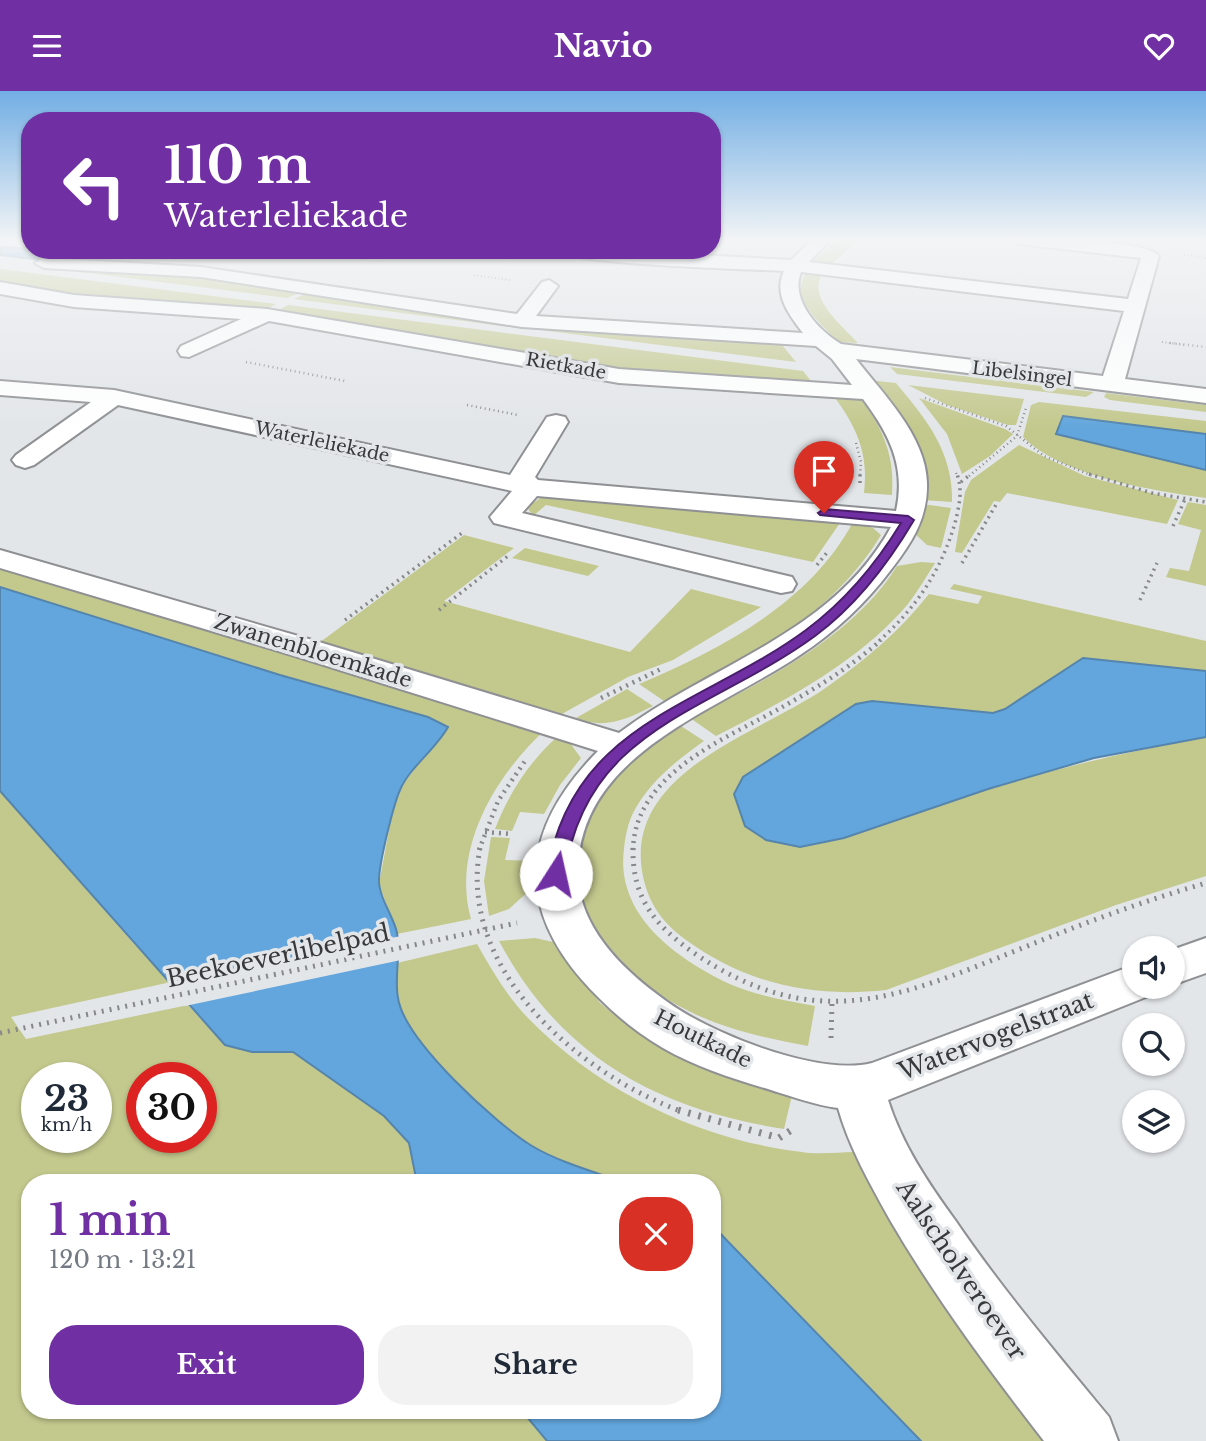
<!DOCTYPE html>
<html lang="en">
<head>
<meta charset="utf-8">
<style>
  :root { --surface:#fff; --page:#f2f2f3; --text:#1f2937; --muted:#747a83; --accent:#712fa4 }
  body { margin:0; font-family:"Libre Baskerville",serif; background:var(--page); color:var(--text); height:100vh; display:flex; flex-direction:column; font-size:26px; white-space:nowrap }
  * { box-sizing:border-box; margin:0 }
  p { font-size:23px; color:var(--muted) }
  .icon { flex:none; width:38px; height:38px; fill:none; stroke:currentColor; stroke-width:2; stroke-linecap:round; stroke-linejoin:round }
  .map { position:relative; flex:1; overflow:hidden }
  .panel { position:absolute; left:21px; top:1083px; width:700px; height:245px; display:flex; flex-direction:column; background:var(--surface); border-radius:28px; box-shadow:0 2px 5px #0004 }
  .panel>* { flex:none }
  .top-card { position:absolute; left:21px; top:21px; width:700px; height:147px; border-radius:28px; box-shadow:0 2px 5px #0004; background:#712fa4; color:#fff; overflow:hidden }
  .tools { position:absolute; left:1122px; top:845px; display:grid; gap:14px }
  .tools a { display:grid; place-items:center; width:63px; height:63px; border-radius:50%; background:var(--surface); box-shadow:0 2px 5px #0004; font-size:35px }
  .speed { position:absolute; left:21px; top:971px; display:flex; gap:14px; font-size:35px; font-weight:700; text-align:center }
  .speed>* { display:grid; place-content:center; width:91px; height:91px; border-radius:50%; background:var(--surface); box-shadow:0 2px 5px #0004; line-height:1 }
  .speed small { font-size:18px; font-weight:400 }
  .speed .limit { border:10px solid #d22; background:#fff; color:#111 }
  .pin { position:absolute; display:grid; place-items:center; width:60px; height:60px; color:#fff; margin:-72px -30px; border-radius:50% 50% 50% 0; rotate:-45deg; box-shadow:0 0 7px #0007 }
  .pin .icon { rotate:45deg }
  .me { position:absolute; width:77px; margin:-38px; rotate:10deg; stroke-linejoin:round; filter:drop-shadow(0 0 5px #0008) }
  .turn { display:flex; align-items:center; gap:24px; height:147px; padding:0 28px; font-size:32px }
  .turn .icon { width:91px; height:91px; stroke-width:2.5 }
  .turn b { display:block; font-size:49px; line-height:60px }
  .round { display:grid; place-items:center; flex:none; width:74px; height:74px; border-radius:28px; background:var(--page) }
  .summary { display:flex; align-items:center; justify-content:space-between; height:119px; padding:0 28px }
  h1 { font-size:42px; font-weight:700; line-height:52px; color:var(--accent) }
  .action { display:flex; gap:14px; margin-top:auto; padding:14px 28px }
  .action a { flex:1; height:80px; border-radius:28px; background:var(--accent); color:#fff; font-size:28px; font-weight:700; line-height:80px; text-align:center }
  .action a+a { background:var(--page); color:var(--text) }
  header { display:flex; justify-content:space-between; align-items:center; height:91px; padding:0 28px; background:var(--accent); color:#fff; font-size:32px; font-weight:700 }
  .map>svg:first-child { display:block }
</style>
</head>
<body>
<header><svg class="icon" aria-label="menu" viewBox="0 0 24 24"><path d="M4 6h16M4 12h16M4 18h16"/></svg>Navio<svg class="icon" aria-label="heart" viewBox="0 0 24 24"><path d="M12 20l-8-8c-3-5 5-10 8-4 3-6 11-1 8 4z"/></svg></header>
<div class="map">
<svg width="1206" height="1350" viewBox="0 0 1206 1350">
  <rect width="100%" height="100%" fill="#e3e6e9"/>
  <g fill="#c3c88d" fill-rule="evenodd">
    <polygon points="836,149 858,149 829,176 814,170"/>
    <polygon points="45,174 195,183 304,200 287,207 41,176"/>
    <polygon points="0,178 276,213 263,220 79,207 0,193"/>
    <path d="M824,181C804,205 843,235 858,252L838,251C822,233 790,209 805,183Z"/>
    <polygon points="309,201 521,233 517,237 294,208"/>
    <polygon points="288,214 803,280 815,295 624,281 274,222"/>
    <polygon points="527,234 778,249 796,271 524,237"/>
    <polygon points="890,276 1094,301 1086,306 897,283"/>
    <path d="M869,289L896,292C927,329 953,361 952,411L922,409Z"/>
    <polygon points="908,294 1024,308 1016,334 1008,334 947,314"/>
    <polygon points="1106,302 1206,314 1206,321 1110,309 1104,306"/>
    <path d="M832,303L862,309C884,340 895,366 892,404L864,402C869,362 856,334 832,303Z"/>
    <polygon points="919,307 1005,338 1013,343 990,365 962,383 947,343"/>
    <path d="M1039,311L1206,330V343L1063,325L1056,343L1206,379V407C1154,400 1061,385 1023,346L1031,314Z"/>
    <polygon points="1019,354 1085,385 1178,409 1167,433 1007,402 1000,411 994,410 962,462 955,461 965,401 971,389"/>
    <polygon points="557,403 842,429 813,471 546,414 533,425 527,416 542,406"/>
    <polygon points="1188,411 1206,414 1206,495 1166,486 1170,477 1189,480 1201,439 1178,433"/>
    <polygon points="922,413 951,417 941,457 927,454 914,442"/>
    <path d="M853,431L873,437L881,444C832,525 747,569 664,610L639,593C721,558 810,512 853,431Z"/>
    <polygon points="464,444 514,457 444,510 630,561 691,498 761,516 673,569 628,586 562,623 319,552"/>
    <polygon points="525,457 599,475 588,485 512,467"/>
    <path d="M921,471L935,472C926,486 918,500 908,513C858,572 784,610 716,645L690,627C762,592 854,545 897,475Z"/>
    <path d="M0,476L545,639C496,684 451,758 471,828L397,843L379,793L392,723L403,693L448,635L428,626L280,584L0,496Z"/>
    <path d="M954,493L1206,550V580L1083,567L1005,618L993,622L856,613L743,686L800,756C865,743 925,718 988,698C1060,676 1132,660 1206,646V785L1116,814L886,899C812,907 747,893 686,849C661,831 647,810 642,780C626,680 760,642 824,598C864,570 899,541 929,503L978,513L982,505L950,498Z"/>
    <path d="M627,598L653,615C627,628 605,639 576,627Z"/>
    <path d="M678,633L704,650C676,670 649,691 633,722C628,732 625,746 624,758C615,825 678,869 732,894C758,905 787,910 815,915L808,955C760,946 714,936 672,911C631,887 576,828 573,778C572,766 583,733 588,721C593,708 615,680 625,669C640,655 661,644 678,633Z"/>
    <path d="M558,645L567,648L581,667L560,694L544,723L520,721L512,740L495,738C509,702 529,671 558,645Z"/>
    <path d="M0,700L135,854L171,891L11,926L26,948L188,914L225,954L252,961H293L384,1025L409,1052L417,1092H30V1320H522L547,1350H0ZM37,987H96V1046H37ZM142,987H201V1046H142Z"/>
    <polygon points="491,746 510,747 505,769 532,770 532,797 509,818 489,825 484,790"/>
    <path d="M535,847L553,851L600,912L626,933L656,952L794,996L784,1038C657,1018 561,966 499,850Z"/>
    <path d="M477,853C492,879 507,906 529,928C600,1001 700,1049 802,1061C819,1064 838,1061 855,1061L1053,1350H921L712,1134V1092C686,1092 651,1096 626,1092C604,1088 551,1066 531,1054C491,1029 411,955 398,910C395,899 397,883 397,872Z"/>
  </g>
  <g fill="#62a6dd" stroke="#5585ac" stroke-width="2">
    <polygon points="0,156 63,159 43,169 0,164"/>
    <polygon points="1063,325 1206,343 1206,379 1056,343"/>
    <path d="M0,496L280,584L428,626L448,636C436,658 409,677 400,699C393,715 378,776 379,792C380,809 394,826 397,842C401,863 394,886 398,907C404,949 496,1033 532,1055C561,1072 595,1081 626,1092H417L409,1052L384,1025L293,961H252L225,954L0,700Z"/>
    <polygon points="1083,567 1206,580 1206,646 1094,667 988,698 844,747 800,756 766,749 745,735 734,703 743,686 856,613 872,610 993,622 1005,618"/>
    <polygon points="712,1134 921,1350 547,1350 522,1320 712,1320"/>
  </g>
  <polygon fill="#e3e6e9" points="401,845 401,869 185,915 172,897 172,892"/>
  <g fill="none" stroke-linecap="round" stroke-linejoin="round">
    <defs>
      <g id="minor">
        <path d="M813,148H831L809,171L1128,208L1141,167L1019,153L1011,148C1038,148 1143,147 1159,165L1125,288L1206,298V312L856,268C883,303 926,345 927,392C928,428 911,453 890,480C865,513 835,541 800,564C718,620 575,663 578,785C580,843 633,888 678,918C722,946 820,985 872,972L1134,874V896H1156L1151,904L888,1009C902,1053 928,1092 955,1129C1002,1198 1056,1262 1109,1326L1118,1350H1044C989,1279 935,1206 890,1129C870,1093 849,1056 838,1017C815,1014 793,1006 771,999C734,988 696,976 663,957C632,939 605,915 582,889C512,808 526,733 598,660L295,565L0,477V459L319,551L619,642C710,573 833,543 891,436L537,405L522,422L792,486L796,493L792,500L781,502L494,432L490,426L512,400L118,314L34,374L25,377L16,374L12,369L16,364L91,311L0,304V290L114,299L510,384L547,326L556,324L565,326L568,331L535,386L538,389L896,420C906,375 889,343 863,308L619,292L269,230L189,266L181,265L178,260L181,255L241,228L74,216L0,203V191L74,204L267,218L619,278L852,294L832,268L816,255L522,236L201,186L44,177L35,172L44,167L201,176L517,223L542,191L549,189L558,195L536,225L803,242C789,224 773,203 784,180C752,178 570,174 556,159H608L791,169ZM801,181L1124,220L1103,285L841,253C818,239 790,209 801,181Z"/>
        <polygon points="1206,847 1206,882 1172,894 1172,859"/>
      </g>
    </defs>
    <use href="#minor" stroke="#8e9093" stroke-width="4"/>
    <g stroke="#86888a" stroke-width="2" stroke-dasharray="1 2.5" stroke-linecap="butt">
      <polyline points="301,159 382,171"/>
      <polyline points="1184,164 1206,167"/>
      <polyline points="474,184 510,189"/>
      <polyline points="1162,251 1185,254"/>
    </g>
    <g stroke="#86888a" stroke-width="2.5" stroke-dasharray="1 3.5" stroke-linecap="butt">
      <polyline points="1170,252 1206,256"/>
      <polyline points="246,271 345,290"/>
      <polyline points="925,307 1006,335 1044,365 1093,385"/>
      <polyline points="467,314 518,324"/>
      <polyline points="856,352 861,371 860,385"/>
      <polyline points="956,382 957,385"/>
      <polyline points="969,385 1017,345 1026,317"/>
    </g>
    <g stroke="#86888a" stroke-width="3.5" stroke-dasharray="2 4.5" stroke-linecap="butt">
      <polyline points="1089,383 1152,402 1206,411"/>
      <polyline points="961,391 971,383"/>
      <polyline points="860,392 860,383"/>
      <polyline points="1173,435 1185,408"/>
      <polyline points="962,472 997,412"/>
      <polyline points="817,474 829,459"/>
      <polyline points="1140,509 1157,472"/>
      <polyline points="439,519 508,465"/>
      <polyline points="345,529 462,442"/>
      <path d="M879,550C916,517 941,480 955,432C959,416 963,399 957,383"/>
    </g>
    <g stroke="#86888a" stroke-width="4.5" stroke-dasharray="2 5" stroke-linecap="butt">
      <polyline points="601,607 663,577"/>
      <polyline points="485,741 512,743"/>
      <polyline points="479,759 498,710 527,667"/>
      <path d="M633,759C635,681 728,647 784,615C818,596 852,575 881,549"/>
    </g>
    <g stroke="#86888a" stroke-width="5" stroke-dasharray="2 6" stroke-linecap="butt">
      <path d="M480,757C457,879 579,983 683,1021"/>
      <path d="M633,757C632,806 654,834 694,862C815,944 898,907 1020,858C1081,833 1143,810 1206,792"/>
      <polyline points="0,942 517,832"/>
      <polyline points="831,947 832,912"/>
    </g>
    <polyline stroke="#86888a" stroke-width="7" stroke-dasharray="2.5 8" stroke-linecap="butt" points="678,1019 779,1047 796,1036"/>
    <use href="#minor" fill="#fff" fill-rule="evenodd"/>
  </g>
  <linearGradient id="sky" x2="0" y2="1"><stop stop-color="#72aee4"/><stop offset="0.44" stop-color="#f2f4f5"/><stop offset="1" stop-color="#f2f4f5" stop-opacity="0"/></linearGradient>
  <rect width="1206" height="338" fill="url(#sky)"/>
  <path fill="#712fa4" stroke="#491f6b" stroke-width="2" d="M824,418L908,425L914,429C888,473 857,514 815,545C713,620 585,636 565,783L562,788H550L547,783C571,631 702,616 806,539C845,510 876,473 901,432L820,424L818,422Z"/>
  <g text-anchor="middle" stroke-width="7" stroke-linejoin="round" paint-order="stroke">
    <g font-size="18" fill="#38393a" stroke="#e3e6e9">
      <text transform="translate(566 275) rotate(10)" y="6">Rietkade</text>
      <text transform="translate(1022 283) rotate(7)" y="6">Libelsingel</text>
      <text transform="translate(322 351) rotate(12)" y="6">Waterleliekade</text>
    </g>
    <g font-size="21" fill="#38393a" stroke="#e3e6e9">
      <text transform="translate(313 560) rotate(17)" y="7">Zwanenbloemkade</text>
      <text transform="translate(703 948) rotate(26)" y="7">Houtkade</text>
    </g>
    <g font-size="24" fill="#38393a" stroke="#e3e6e9">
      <text transform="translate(278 865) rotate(-12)" y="8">Beekoeverlibelpad</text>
      <text transform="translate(996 945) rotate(-21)" y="8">Watervogelstraat</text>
      <text transform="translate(961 1179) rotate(56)" y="8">Aalscholveroever</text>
    </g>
  </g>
</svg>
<div class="tools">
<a><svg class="icon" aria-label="sound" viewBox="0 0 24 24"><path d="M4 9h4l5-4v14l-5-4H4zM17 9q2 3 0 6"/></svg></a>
<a><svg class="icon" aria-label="search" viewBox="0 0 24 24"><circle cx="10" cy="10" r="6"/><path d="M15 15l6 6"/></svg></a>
<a><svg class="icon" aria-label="layers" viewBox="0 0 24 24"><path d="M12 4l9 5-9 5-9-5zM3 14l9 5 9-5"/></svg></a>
</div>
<div class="speed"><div>23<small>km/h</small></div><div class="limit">30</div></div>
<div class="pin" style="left:824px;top:422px;background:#d93025"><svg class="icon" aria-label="arrive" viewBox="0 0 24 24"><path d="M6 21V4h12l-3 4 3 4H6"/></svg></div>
<svg class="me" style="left:556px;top:783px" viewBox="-20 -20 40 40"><circle r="19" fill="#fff"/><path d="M0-13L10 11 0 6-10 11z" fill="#712fa4"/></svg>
<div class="top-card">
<div class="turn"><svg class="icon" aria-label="left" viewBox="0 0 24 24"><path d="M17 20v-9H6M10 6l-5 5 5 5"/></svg><div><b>110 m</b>Waterleliekade</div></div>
</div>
<section class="panel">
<div class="summary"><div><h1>1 min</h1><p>120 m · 13:21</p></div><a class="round" style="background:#d93025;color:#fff"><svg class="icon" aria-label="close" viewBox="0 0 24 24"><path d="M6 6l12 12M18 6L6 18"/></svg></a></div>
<div class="action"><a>Exit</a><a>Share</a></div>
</section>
</div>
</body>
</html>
